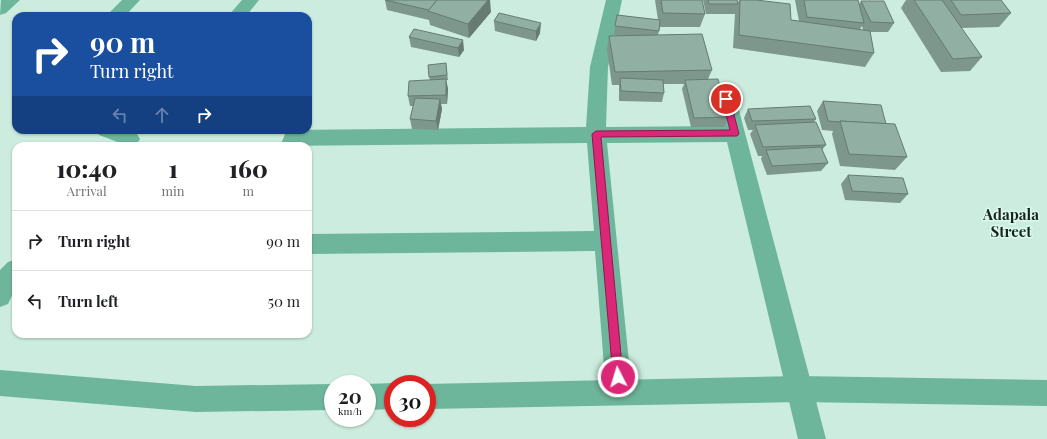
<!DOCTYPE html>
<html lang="en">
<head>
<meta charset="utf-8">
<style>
  :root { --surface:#fff; --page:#f6f6f6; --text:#202124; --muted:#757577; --line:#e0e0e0 }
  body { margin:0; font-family:"Playfair Display",serif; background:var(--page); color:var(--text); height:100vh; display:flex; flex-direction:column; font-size:15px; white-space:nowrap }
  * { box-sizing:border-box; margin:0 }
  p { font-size:13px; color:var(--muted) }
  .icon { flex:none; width:22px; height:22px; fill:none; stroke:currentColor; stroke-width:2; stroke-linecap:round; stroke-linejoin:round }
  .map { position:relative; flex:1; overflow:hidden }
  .panel { position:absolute; left:12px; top:142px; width:300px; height:196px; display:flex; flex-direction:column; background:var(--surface); border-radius:12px; box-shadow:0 1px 3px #0004 }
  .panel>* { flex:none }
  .banner { position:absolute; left:12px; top:12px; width:300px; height:122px; border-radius:12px; box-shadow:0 1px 3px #0004; background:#1a4fa0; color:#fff; overflow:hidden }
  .speed { position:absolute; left:324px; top:375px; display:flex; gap:8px; font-size:20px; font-weight:700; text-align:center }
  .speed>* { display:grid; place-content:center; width:52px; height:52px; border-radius:50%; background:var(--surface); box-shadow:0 1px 3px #0004; line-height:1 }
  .speed small { font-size:10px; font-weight:400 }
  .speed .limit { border:6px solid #d22; background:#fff; color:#111 }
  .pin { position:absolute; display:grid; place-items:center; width:34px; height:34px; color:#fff; margin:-17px; border:2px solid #fff; border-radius:50%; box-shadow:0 1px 4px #0007 }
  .me { position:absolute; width:44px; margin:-22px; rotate:355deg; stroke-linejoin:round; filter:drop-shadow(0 0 3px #0008) }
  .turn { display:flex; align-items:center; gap:14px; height:84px; padding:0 12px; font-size:18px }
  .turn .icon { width:52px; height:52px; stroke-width:2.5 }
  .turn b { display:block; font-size:28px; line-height:34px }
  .lanes { display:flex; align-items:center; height:38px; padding:0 12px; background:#0003; justify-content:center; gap:20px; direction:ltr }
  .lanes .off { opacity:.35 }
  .eta { display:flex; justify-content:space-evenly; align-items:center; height:68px; text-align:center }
  .eta b { font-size:24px; font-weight:800; line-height:28px }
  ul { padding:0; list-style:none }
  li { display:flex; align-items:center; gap:12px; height:60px; padding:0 12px; border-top:1px solid var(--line) }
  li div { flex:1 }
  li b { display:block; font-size:15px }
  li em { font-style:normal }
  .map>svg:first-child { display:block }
</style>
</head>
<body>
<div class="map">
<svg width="1047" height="439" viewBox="0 0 1047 439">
  <rect width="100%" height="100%" fill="#ccecdf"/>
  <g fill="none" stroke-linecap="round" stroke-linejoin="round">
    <g fill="#6eb69b" fill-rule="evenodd">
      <polygon points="1,0 20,0 6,13 0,15"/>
      <polygon points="122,0 140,0 125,16 106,16"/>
      <polygon points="242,0 259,0 246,16 228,16"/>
      <polygon points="606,0 622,0 608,67 606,127 723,126 716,99 719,94 726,92 733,94 736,99 826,439 798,439 727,142 607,143 632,392 628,401 619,405 610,401 606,392 595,251 308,254 308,234 594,231 587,143 280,146 286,132 291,130 586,127 590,67"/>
      <polygon points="96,130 128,130 137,134 140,139 137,144 128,146 99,135"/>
      <polygon points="16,259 16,287 8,304 0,307 0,270 8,262"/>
    </g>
    <g fill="#6eb69b" fill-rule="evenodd">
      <polygon points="0,370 196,386 333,384 333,410 196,412 0,396"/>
      <polygon points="799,376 1047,380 1047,406 799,402 427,409 427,384 424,384"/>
      <polygon points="393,383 396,384 393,384 393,409 367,410 367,384"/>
    </g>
  </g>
  <g fill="#7d978c" fill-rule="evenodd">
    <polygon points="385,0 491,12 469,38 430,25 429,20 387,10"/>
    <polygon points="655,0 702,0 705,14 700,27 660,27 658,35 712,70 708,79 729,117 724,127 691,127 682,89 684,84 663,84 664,93 662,102 619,101 619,85 612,85 607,50 609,36 617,36 614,35 617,15 658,20"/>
    <path d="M703,0H737L738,3L739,0H756L791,20L799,21L795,0H858L859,4L861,1L894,23L888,32H870L874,53L865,67L733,48L735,14H706ZM862,26L863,30L860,29Z"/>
    <polygon points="906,0 1001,0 1011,13 999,27 961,28 982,57 970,71 941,72 901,8"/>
    <polygon points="499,13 540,33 536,41 495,31 494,21"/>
    <polygon points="414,29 464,50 459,57 411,47 409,37"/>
    <polygon points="446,63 448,80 446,80 448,89 447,104 441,104 442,109 438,130 412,129 410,119 413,106 410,106 408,96 430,80 429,77"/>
    <polygon points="823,101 886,124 907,157 895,170 840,166 832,134 833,131 822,130 817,111"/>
    <polygon points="748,109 816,119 813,123 826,145 822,150 828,163 821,171 767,175 761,159 762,156 758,156 750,134 753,130 748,130 744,118"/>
    <polygon points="848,175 908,194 900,203 845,200 841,184"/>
  </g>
  <g fill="#667b72">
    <polygon points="488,0 490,0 491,12 469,38 468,24"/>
    <polygon points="541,23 540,33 536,41 536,31"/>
    <polygon points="463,40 464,50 459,57 458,48"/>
    <polygon points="446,79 448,89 447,104 446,95"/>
    <polygon points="440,99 442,109 438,130 436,121"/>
  </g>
  <g fill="#91b0a3" stroke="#667b72">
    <polygon points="385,0 437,0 429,10"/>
    <polygon points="437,0 488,0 468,24 428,11"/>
    <polygon points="661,0 702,0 705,14 663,13"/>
    <polygon points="708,0 737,0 738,4 709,4"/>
    <polygon points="740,0 756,0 790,4 791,20 870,31 874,53 739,35"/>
    <polygon points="804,0 858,0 864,23 807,17"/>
    <polygon points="914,0 942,0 982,57 953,59"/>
    <polygon points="951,0 1001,0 1011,13 961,15"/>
    <polygon points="861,1 884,1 894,23 871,22"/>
    <polygon points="499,13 541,23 536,31 494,21"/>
    <polygon points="617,15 660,20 659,31 615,26"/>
    <polygon points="414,29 463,40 458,48 409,37"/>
    <polygon points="702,34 712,70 615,72 609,36"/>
    <polygon points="446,63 447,75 429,77 428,65"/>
    <polygon points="620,78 663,80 664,93 621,91"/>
    <polygon points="446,79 446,95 408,96 409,81"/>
    <polygon points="718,79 729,117 694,118 685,80"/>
    <polygon points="415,98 440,99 436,121 410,119"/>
    <polygon points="823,101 881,105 886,124 840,121 840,122 828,121"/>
    <polygon points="810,106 816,119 752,121 748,109"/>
    <polygon points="840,121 895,124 907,157 849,154"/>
    <polygon points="816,122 826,145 763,147 755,125"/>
    <polygon points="821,147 828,163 772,166 766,150"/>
    <polygon points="848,175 903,178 908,194 852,191"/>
  </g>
  <polygon fill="#db2777" stroke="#8e194d" points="726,96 730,99 739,134 737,136 601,137 623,377 622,381 618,383 614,381 613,377 592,134 596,131 730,130 722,99"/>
  <g text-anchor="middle" stroke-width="3" stroke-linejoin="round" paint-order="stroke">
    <g font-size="15" font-weight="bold" fill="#17231e" stroke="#d9faec">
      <text x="1011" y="220">Adapala<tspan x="1011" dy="17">Street</tspan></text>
    </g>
  </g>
</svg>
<div class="speed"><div>20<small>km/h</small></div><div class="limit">30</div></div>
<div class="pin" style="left:726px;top:99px;background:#d93025"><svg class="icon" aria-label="arrive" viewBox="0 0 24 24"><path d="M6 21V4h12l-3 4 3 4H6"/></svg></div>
<svg class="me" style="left:618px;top:377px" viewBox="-20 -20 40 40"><circle r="17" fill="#db2777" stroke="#fff" stroke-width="3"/><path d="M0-11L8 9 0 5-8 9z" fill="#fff"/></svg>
<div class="banner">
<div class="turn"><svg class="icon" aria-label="right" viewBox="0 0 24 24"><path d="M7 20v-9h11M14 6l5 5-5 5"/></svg><div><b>90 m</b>Turn right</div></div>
<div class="lanes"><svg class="icon off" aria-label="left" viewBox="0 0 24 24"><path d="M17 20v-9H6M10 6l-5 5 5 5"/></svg><svg class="icon off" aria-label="ahead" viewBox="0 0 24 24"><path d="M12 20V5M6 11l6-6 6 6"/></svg><svg class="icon" aria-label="right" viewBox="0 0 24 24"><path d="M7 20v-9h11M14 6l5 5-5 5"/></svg></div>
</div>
<section class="panel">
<div class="eta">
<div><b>10:40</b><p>Arrival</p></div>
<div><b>1</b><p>min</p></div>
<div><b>160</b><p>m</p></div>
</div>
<ul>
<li><svg class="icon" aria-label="right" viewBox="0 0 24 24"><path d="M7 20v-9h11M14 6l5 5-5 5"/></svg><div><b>Turn right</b></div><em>90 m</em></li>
<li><svg class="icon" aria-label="left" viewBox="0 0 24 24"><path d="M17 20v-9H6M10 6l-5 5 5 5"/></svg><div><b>Turn left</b></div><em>50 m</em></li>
</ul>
</section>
</div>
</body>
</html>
